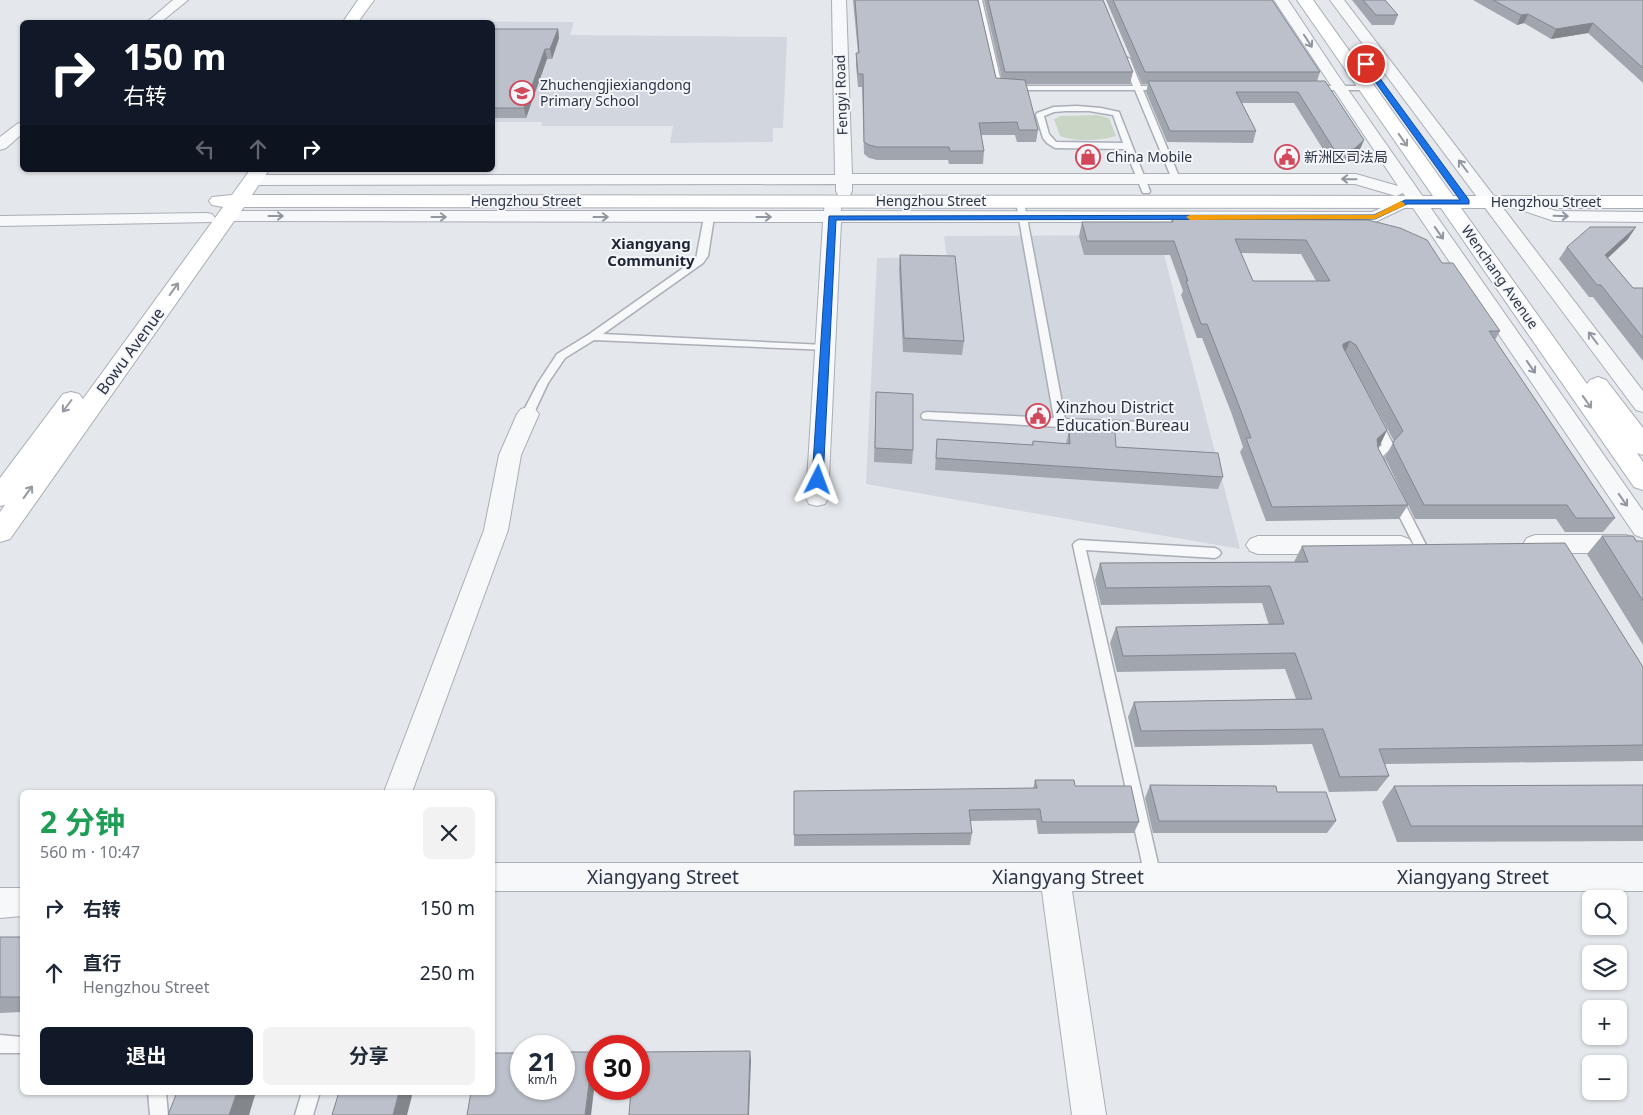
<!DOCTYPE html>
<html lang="zh">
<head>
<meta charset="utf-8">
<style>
  :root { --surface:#fff; --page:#f2f2f3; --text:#1f2937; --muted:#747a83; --accent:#111827 }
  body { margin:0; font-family:"Noto Sans","Noto Sans SC",sans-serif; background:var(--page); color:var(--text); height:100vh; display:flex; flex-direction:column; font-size:19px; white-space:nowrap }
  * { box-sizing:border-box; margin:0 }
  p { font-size:16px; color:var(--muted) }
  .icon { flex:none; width:28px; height:28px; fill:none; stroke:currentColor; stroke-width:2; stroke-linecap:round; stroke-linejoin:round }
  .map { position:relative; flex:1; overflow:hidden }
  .panel { position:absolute; left:20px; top:790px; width:475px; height:305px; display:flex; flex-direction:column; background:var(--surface); border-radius:8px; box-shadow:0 1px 4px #0004 }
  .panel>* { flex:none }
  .banner { position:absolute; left:20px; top:20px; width:475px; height:152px; border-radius:8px; box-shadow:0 1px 4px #0004; background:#111827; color:#fff; overflow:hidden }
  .fabs { position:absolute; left:1582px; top:890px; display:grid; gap:10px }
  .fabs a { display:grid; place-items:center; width:45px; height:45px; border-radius:8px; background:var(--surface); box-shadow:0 1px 4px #0004; font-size:25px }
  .speed { position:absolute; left:510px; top:1035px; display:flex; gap:10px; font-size:25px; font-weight:700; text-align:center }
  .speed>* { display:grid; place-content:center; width:65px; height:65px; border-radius:50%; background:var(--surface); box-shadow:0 1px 4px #0004; line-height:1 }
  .speed small { font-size:12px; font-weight:400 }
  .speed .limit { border:8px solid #d22; background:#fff; color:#111 }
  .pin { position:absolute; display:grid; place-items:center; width:42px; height:42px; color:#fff; margin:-21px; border:2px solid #fff; border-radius:50%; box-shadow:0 1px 5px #0007 }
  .me { position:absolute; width:55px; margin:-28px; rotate:3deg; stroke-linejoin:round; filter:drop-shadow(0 0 4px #0008) }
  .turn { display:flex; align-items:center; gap:18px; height:105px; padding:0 20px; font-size:22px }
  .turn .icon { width:65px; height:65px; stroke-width:2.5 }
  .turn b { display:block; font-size:35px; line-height:42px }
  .lanes { display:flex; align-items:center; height:48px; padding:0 20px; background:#0003; justify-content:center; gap:25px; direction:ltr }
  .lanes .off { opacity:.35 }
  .round { display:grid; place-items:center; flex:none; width:52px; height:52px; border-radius:8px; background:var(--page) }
  .head { display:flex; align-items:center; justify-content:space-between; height:85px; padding:0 20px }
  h1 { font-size:30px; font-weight:700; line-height:38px; color:#1e9e55 }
  .cta { display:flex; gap:10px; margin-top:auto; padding:10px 20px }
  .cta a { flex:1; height:58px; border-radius:8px; background:var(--accent); color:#fff; font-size:20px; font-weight:700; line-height:58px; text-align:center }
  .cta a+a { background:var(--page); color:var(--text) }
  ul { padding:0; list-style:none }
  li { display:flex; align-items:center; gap:15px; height:65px; padding:0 20px }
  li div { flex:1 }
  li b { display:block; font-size:19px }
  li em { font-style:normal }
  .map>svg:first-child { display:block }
</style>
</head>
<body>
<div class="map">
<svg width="1643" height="1115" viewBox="0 0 1643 1115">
  <rect width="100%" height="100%" fill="#e4e7ec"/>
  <g fill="#d2d6de">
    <polygon points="377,21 574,22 570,35 787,37 783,128 773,128 773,142 670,143 673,126 541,126 542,122 493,122 492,22"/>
    <polygon points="1159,235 1240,549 866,484 877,258 947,257 944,236"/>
  </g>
  <path fill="#c9d6c5" d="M1097,115L1109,118L1116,136C1100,141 1076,142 1060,136L1054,119L1061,116Z"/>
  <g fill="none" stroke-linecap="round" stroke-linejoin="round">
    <defs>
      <g id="lane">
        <polygon points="976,0 982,0 1002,86 1133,86 1122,59 1126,57 1130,59 1141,86 1167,86 1168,88 1164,90 1143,90 1180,179 1179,181 1172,179 1135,90 996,90"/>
        <polygon points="1311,86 1367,86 1371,88 1367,90 1314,90 1310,88"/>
        <path d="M1077,106L1101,108L1119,112L1150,191L1149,193H1143L1142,191L1125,149L1055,148L1047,143L1043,138L1036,115L1037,113L1054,107ZM1065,111H1089L1113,115L1123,143L1056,142L1049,134L1044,116L1054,112Z"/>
        <polygon points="1020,199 1024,202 1065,419 1164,423 1170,427 1168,430 1060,427 923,419 921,416 923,413 927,412 1054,418 1016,202"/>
        <polygon points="709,214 714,217 708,256 703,263 603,334 825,345 829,346 830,348 829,350 594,340 565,358 548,383 532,417 524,417 522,414 538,383 557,354 588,335 696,259 704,217"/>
        <polygon points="1376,419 1380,420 1394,446 1383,456 1386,466 1380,470 1374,466 1371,455 1382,445 1370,423"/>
        <polygon points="1396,494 1402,498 1426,545 1424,548 1416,548 1414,545 1390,498"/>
        <polygon points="1079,540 1215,548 1219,550 1221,553 1219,556 1215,558 1086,550 1161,877 1159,882 1153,884 1147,882 1145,877 1073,545 1075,542"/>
        <polygon points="0,1035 22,1037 22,1053 0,1053"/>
        <polygon points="148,1092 166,1092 168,1115 150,1115"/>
        <polygon points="302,1092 320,1092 313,1115 295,1115"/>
      </g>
      <g id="street">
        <polygon points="173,0 188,0 161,22 147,22"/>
        <polygon points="832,0 846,0 852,174 1356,174 1398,186 1274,0 1288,0 1337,74 1643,511 1643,538 1635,535 1411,205 1375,222 841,222 828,498 825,504 817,506 809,504 806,498 823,222 228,221 222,220 219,216 222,212 228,211 824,211 825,203 827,199 839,199 841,203 841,211 1372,212 1406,197 1403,193 1396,196 1355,184 852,184 852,191 850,195 838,195 836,191 836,184 253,185 247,184 245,180 247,176 253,175 835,175"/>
        <polygon points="1330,0 1344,0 1643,391 1643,412 1636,410"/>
        <polygon points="22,122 22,134 6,148 0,150 0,137 17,124"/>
        <polygon points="1515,197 1556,211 1643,212 1643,222 1554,221 1509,206 1507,202 1509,198"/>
        <polygon points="206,213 212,214 215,218 212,222 0,226 0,216"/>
        <polygon points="528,407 535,409 539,414 521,455 508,530 412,792 384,792 484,530 499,455 517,414 521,409"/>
        <polygon points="1535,535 1626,535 1634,538 1638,544 1634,550 1626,553 1535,553 1527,550 1523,544 1527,538"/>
        <polygon points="1258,536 1401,536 1409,539 1413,545 1409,551 1401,554 1258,554 1250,551 1246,545 1250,539"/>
        <polygon points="492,863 1643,863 1643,891 1072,891 1106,1115 1072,1115 1042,891 492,891"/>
        <polygon points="0,888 22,888 22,916 0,918"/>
      </g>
      <g id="secondary">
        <polygon points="358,0 374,0 358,22 343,22"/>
        <polygon points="1297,0 1313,0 1453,196 1643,196 1643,208 1461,208 1587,384 1590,380 1598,377 1606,380 1643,428 1643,455 1637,453 1643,462 1643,490 1634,487 1441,208 244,207 10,539 0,542 0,512 5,505 0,506 0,478 63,394 71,392 79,394 83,399 223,207 212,205 209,201 212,197 232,195 250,170 269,170 252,195 1433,196"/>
      </g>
    </defs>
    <use href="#lane" stroke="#a9aeb7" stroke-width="3"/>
    <use href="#street" stroke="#a9aeb7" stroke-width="2"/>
    <use href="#secondary" stroke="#a9aeb7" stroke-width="2"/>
    <use href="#lane" fill="#f7f8fa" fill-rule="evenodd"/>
    <use href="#street" fill="#f7f8fa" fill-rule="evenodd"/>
    <use href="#secondary" fill="#fff" fill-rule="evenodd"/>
  </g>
  <g fill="#a1a5ae" fill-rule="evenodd">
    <polygon points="853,0 978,0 996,78 1002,79 984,0 1103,0 1133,72 1130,84 1026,84 1038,130 1036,142 1017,142 1015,135 981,135 984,151 983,164 949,164 948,160 877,160 869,158 864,154 862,87 858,87 856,65 856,53 858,53"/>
    <polygon points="1106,0 1272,0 1320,72 1317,81 1359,152 1350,161 1331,162 1294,103 1242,103 1256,131 1253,143 1167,142 1146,92 1148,84 1142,84"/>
    <polygon points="1352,0 1385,0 1398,15 1394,25 1372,25"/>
    <polygon points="1473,0 1643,0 1643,83 1588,33 1551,39 1524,23 1517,25"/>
    <polygon points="492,29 558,29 559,38 552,59 547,59 526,118 492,118"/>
    <path d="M1172,219L1368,220L1442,263L1500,331L1495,340L1615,518L1603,532H1565L1556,519H1415L1386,460L1385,457L1394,441L1349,359L1387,430L1380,445L1378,446V448L1408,505L1399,519L1266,521L1240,452L1243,447L1231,412L1202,338H1197L1181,295L1183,291L1170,255H1084L1079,236L1082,222H1171ZM1241,253L1301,254L1316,281H1253Z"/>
    <polygon points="1628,239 1608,258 1633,288 1643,288 1643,361 1593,297 1589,297 1559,259 1567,247"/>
    <polygon points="900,255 964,341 962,355 903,352 899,269"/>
    <polygon points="876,392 913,450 912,464 874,462"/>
    <polygon points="1069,430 1116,447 1223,477 1218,489 935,470 937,439 1032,445 1033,441 1066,444"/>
    <polygon points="1602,536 1636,541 1643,541 1643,645 1587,554"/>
    <polygon points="1302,546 1643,667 1643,761 1385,764 1389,776 1377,791 1329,792 1312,744 1135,747 1128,717 1134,702 1296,699 1285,669 1117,672 1110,643 1116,627 1269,625 1262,603 1101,605 1095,580 1100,563 1294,562"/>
    <polygon points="1035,780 1075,786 1139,822 1134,833 1038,834 1036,820 970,821 972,833 970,845 794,846 794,835 1033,789"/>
    <polygon points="1150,785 1277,792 1336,821 1327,833 1153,833 1145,798"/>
    <polygon points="1643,785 1643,841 1397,842 1382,802 1394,786"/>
    <polygon points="0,937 22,937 22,1012 0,1013"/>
  </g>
  <g fill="#83868d">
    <polygon points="1528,14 1524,23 1517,25 1521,15"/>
    <polygon points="1593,23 1588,33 1551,39 1556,29"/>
    <polygon points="558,29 559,38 552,59 550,49"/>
    <polygon points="545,49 547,59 526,118 524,108"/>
    <polygon points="1364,140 1359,152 1350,161 1354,149"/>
    <polygon points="1636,227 1628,239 1598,267 1605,255"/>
    <polygon points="1350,341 1344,355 1337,358 1343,344"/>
    <polygon points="1387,430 1380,445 1370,454 1377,439"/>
    <polygon points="750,1051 751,1060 749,1115 748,1115"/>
    <polygon points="593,1052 596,1058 596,1073 591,1115 585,1115"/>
    <polygon points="237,1092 256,1092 249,1115 229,1115"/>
    <polygon points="399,1092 413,1092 407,1115 393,1115"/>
  </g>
  <g fill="#bbc0ca" stroke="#83868d" fill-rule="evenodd">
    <polygon points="855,0 978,0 996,78 1025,80 1038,130 1019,130 1017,122 979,123 984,151 950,151 949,147 877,147 869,145 864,142 863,74 858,74 856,53 859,53"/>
    <polygon points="988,0 1103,0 1133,72 1005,72"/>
    <polygon points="1113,0 1272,0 1320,72 1145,72"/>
    <polygon points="1363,0 1385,0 1398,15 1376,15"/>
    <polygon points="1493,0 1643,0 1643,68 1593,23 1556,29 1528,14 1521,15"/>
    <polygon points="492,29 558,29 550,49 545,49 524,108 492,108"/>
    <polygon points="1148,81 1325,81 1364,140 1354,149 1335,151 1298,92 1236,92 1256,131 1170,131"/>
    <path d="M1172,219L1368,220L1400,228L1427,240L1442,263H1453L1500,331H1489L1615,518H1576L1567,505H1424L1394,446L1393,442L1403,431L1356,345L1350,341L1343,344V347L1387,430L1377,439L1378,448L1408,505L1272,507L1246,438H1251L1236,398L1207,324H1201L1186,281H1188L1174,241H1087L1082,222H1173ZM1235,239L1306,240L1330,281H1253Z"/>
    <polygon points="1590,227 1636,227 1605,255 1633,288 1643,288 1643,338 1601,285 1597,285 1567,247"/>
    <polygon points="900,255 955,256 964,341 904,338"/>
    <polygon points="876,392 913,394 913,450 875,448"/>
    <polygon points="1069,430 1115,432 1116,447 1218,453 1223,477 936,458 937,439 1033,445 1033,441 1070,444"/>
    <polygon points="1602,536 1633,536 1636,541 1643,541 1643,601"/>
    <polygon points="1565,543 1643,667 1643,745 1379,749 1389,776 1340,777 1323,729 1141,731 1134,702 1312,699 1295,653 1123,656 1116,627 1284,624 1270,586 1106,588 1100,563 1308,562 1302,546"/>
    <polygon points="1035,780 1074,780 1075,786 1131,786 1139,822 1042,822 1040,809 969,810 972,833 794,835 794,791 1037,788"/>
    <polygon points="1150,785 1276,786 1277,792 1326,792 1336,821 1159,821"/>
    <polygon points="1643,785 1643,826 1411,826 1394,786"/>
    <rect x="0" y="937" width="22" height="60"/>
    <polygon points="750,1051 748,1115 629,1115 631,1089 639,1089 639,1052"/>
    <polygon points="564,1052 593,1052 585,1115 467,1115 471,1092 492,1092 492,1053 521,1053 521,1089 564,1089"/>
    <polygon points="177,1092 237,1092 229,1115 168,1115"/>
    <polygon points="339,1092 399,1092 393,1115 332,1115"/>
  </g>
  <defs><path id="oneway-shaft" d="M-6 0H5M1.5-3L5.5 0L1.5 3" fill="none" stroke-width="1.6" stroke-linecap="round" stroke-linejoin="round" transform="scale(1.25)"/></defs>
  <g stroke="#9196a0">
    <use href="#oneway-shaft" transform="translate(1308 41) rotate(57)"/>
    <use href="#oneway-shaft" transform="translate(1463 166) rotate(-127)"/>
    <use href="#oneway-shaft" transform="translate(1349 179) rotate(-179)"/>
    <use href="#oneway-shaft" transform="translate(276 216)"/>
    <use href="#oneway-shaft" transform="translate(1561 216) rotate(2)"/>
    <use href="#oneway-shaft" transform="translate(439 217)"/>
    <use href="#oneway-shaft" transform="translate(601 217)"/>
    <use href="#oneway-shaft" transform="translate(764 217)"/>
    <use href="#oneway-shaft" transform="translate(1439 233) rotate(55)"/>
    <use href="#oneway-shaft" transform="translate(1593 338) rotate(-127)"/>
    <use href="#oneway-shaft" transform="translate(1531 367) rotate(55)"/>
    <use href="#oneway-shaft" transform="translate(1623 500) rotate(55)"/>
  </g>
  <g stroke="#959aa2">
    <use href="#oneway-shaft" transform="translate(1403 140) rotate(55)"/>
    <use href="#oneway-shaft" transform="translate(174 289) rotate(-54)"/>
    <use href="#oneway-shaft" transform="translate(1587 402) rotate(55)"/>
    <use href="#oneway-shaft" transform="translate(67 406) rotate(127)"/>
    <use href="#oneway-shaft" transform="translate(28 492) rotate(-54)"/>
  </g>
  <polygon fill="#1a73e8" stroke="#114b97" points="1363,62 1368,62 1469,200 1469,204 1407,204 1375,219 836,220 823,480 822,482 814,482 812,480 829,216 1374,215 1405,200 1460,200 1363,65"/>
  <polygon fill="#f59e0b" points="1401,201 1405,204 1404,206 1375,219 1190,220 1186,217 1190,215 1374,215"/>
  <defs>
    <symbol id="school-ring" viewBox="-11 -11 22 22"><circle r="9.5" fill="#f4f6f9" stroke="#d1495b" stroke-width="1.5"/><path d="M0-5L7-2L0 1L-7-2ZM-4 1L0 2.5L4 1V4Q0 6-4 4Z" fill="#d1495b"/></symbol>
    <symbol id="shop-ring" viewBox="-11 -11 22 22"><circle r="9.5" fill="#f4f6f9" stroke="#d1495b" stroke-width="1.5"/><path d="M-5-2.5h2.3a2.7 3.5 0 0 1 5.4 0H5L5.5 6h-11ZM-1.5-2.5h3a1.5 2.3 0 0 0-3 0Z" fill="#d1495b"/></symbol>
    <symbol id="civic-ring" viewBox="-11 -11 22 22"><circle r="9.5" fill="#f4f6f9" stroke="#d1495b" stroke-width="1.5"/><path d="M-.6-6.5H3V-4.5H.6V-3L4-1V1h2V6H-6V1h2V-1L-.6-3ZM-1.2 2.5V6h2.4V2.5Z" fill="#d1495b"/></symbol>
  </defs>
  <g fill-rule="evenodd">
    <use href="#school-ring" x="508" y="79" width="28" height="28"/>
    <use href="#shop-ring" x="1074" y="143" width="28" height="28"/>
    <use href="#civic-ring" x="1273" y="143" width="28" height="28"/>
    <use href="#civic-ring" x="1024" y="402" width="28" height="28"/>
  </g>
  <g text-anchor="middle" stroke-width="4" stroke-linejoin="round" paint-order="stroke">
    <g font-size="14" fill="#2b3445" stroke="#f4f6f9" text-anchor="start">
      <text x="540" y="90">Zhuchengjiexiangdong<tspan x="540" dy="16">Primary School</tspan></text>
      <text x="1106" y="162">China Mobile</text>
      <text x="1304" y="162">新洲区司法局</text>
    </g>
    <g font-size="14" fill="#2b3445" stroke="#f4f6f9">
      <text transform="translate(841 95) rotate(-92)" y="5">Fengyi Road</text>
      <text x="526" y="206">Hengzhou Street</text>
      <text x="931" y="206">Hengzhou Street</text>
      <text x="1546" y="207">Hengzhou Street</text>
      <text transform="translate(1500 277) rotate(55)" y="5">Wenchang Avenue</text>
    </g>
    <g font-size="15" font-weight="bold" fill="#1d2536" stroke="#f4f6f9">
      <text x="651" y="249">Xiangyang<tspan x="651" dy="17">Community</tspan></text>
    </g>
    <g font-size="16" fill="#2b3445" stroke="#f4f6f9">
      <text transform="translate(130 351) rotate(-54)" y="6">Bowu Avenue</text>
    </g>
    <g font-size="16" fill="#2b3445" stroke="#f4f6f9" text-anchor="start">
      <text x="1056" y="413">Xinzhou District<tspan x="1056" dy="18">Education Bureau</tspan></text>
    </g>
    <g font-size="19" fill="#2b3445" stroke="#f4f6f9">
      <text x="663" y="884">Xiangyang Street</text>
      <text x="1068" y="884">Xiangyang Street</text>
      <text x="1473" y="884">Xiangyang Street</text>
    </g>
  </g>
</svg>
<div class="fabs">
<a><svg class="icon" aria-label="search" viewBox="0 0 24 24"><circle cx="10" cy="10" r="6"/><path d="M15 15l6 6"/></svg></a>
<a><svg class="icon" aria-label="layers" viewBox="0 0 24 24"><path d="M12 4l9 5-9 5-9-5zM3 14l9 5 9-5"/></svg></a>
<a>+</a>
<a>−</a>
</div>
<div class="speed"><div>21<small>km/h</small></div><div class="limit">30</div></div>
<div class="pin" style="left:1366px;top:64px;background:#d93025"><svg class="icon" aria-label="arrive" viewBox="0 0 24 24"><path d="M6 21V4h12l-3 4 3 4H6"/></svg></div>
<svg class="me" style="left:818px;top:480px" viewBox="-20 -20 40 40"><path d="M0-17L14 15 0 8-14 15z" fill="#1a73e8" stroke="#fff" stroke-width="4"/></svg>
<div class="banner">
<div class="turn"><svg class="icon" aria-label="right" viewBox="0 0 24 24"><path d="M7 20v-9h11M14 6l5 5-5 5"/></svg><div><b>150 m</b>右转</div></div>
<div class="lanes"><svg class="icon off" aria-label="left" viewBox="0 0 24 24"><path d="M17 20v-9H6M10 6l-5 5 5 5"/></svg><svg class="icon off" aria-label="ahead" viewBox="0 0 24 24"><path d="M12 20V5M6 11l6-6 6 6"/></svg><svg class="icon" aria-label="right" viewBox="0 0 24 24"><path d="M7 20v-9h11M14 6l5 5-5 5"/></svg></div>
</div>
<section class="panel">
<div class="head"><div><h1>2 分钟</h1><p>560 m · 10:47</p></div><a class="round"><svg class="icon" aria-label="close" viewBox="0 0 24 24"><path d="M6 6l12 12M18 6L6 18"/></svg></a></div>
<ul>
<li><svg class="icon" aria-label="right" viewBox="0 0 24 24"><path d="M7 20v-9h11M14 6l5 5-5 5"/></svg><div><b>右转</b></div><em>150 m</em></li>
<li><svg class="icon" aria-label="ahead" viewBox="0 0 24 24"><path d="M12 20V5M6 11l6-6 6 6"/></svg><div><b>直行</b><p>Hengzhou Street</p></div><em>250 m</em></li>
</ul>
<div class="cta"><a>退出</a><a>分享</a></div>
</section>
</div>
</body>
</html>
